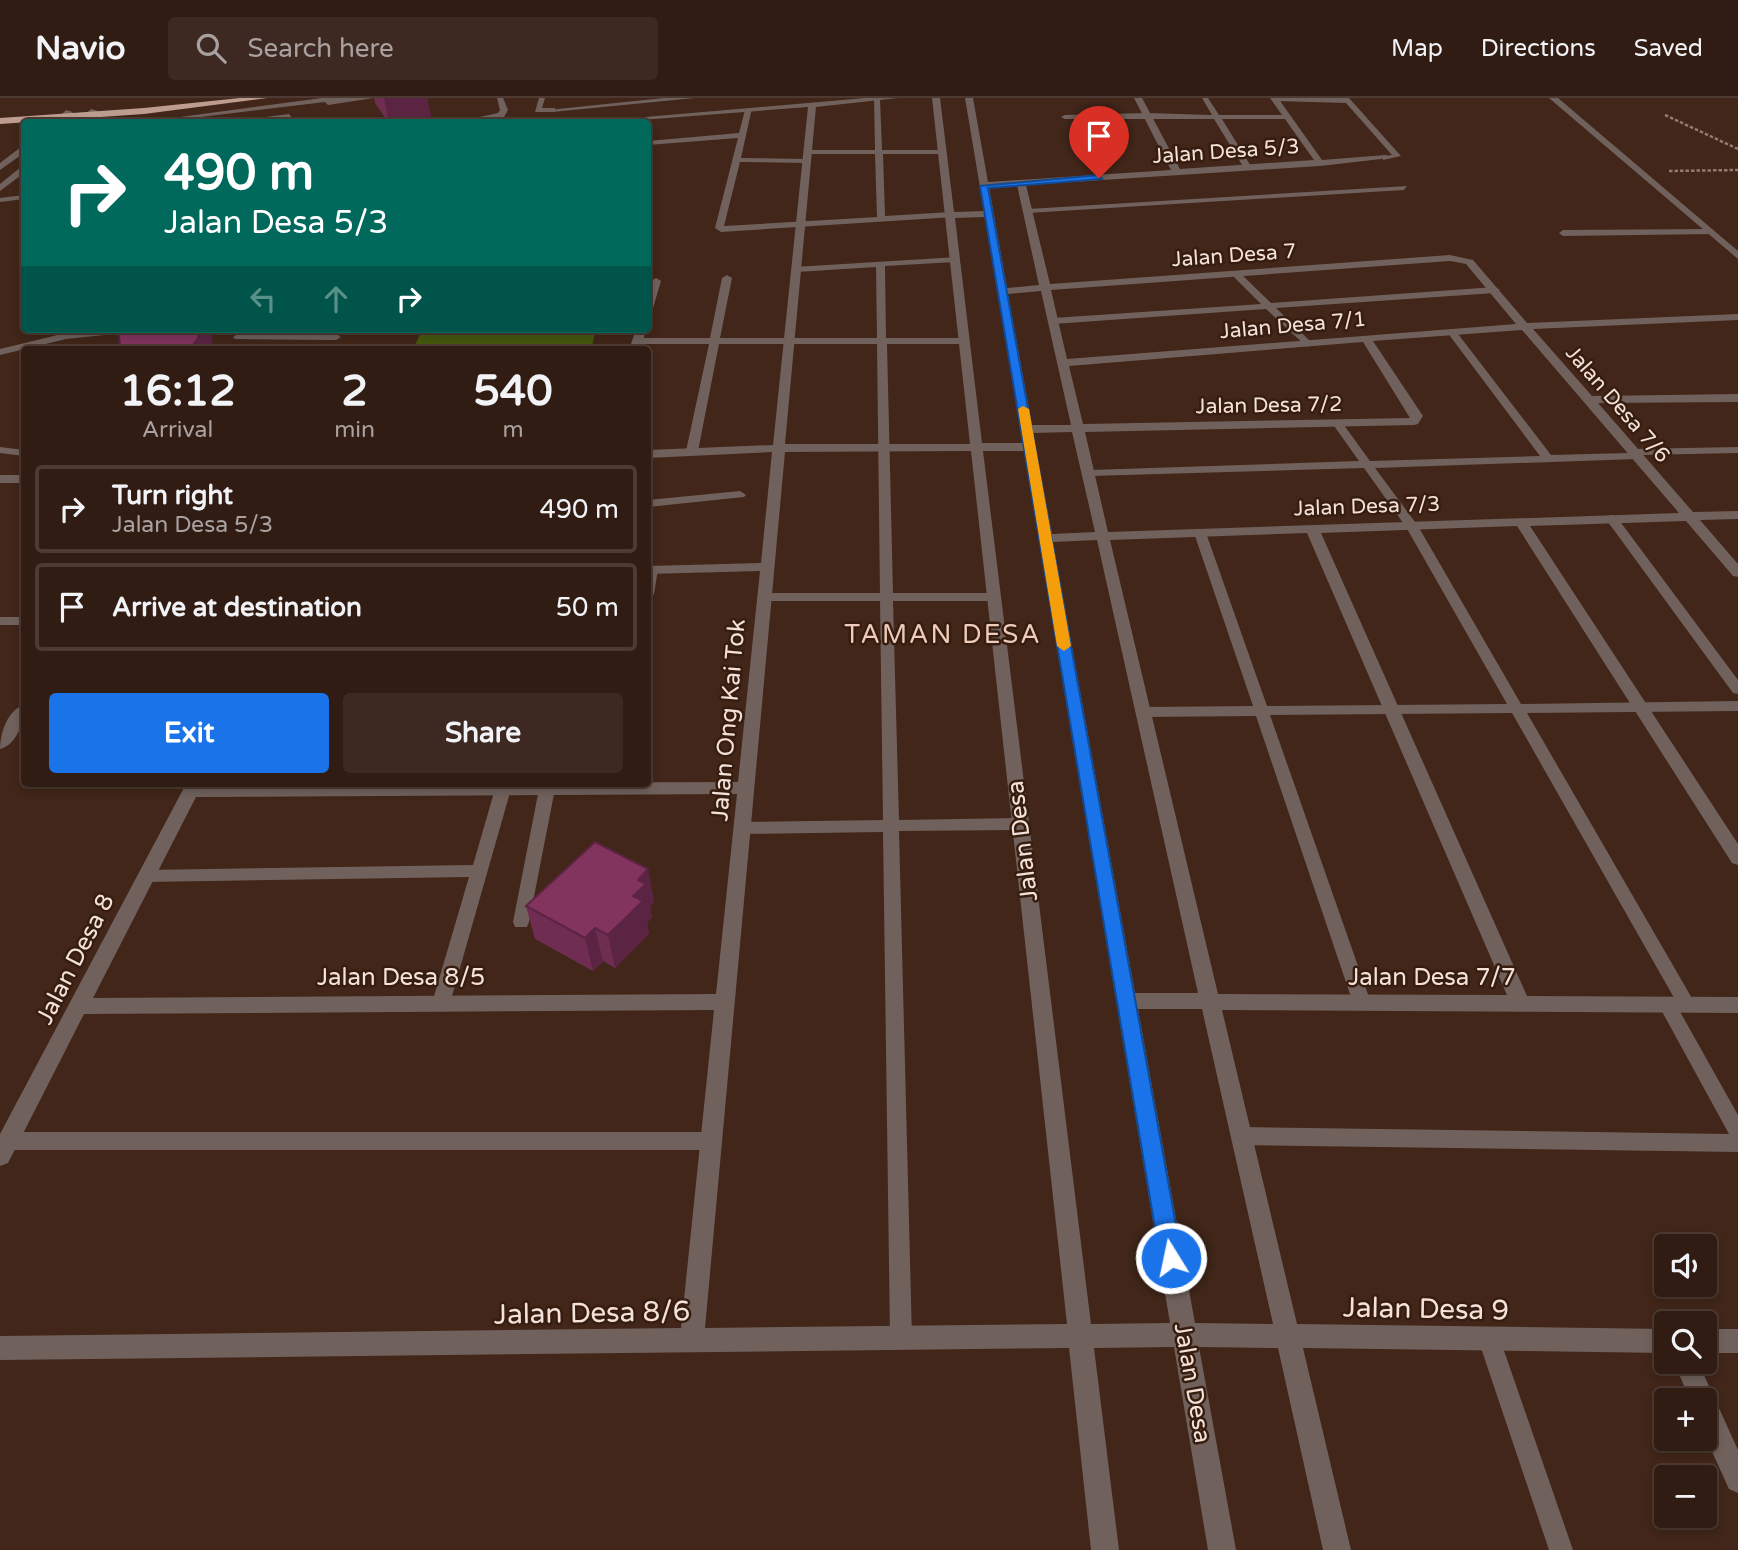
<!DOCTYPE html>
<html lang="en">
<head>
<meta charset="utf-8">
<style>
  :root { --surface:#311c13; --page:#3d2921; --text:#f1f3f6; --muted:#a8a1a0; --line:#4c3a33; --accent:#1a73e8 }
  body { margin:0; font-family:"Varela Round",sans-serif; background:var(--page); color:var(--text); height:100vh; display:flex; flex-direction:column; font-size:26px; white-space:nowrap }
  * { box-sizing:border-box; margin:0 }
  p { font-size:23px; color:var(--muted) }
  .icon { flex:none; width:38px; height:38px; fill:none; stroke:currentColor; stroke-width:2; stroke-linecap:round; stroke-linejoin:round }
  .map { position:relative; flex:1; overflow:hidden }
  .details { position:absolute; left:21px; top:248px; width:630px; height:441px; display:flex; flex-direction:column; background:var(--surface); border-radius:7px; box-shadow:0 4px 10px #0003,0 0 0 2px var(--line) }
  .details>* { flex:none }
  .banner { position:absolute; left:21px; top:21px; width:630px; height:214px; border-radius:7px; box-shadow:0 4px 10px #0003,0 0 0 2px var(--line); background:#00695c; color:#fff; overflow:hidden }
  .buttons { position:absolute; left:1654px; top:1136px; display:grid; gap:14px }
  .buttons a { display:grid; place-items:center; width:63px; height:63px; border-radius:7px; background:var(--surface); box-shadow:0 4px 10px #0003,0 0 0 2px var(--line); font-size:35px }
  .pin { position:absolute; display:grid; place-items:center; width:60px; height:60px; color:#fff; margin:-72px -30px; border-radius:50% 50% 50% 0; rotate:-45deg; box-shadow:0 0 7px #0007 }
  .pin .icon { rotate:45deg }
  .me { position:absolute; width:77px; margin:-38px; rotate:350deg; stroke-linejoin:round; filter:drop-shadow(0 0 5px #0008) }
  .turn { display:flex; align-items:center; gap:24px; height:147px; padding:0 28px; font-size:32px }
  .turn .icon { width:91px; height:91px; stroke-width:2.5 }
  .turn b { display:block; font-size:49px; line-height:60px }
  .lanes { display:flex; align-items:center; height:66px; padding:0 28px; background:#0003; justify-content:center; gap:35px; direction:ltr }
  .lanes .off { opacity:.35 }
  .eta { display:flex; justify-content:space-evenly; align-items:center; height:119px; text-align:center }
  .eta b { font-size:42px; font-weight:700; line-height:49px }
  .cta { display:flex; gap:14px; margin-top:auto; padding:14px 28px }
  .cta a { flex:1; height:80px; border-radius:7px; background:var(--accent); color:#fff; font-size:28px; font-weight:700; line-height:80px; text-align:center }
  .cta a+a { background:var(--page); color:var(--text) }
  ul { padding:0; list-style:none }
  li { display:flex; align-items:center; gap:21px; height:88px; margin:0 14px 10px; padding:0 14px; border:4px solid var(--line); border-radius:7px }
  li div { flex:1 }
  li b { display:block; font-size:26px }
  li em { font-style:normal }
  header { display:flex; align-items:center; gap:42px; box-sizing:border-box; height:98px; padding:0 35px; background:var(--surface); border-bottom:2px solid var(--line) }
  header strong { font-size:33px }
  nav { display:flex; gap:38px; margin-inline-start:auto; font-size:24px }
  .search { width:490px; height:63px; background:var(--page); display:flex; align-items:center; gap:18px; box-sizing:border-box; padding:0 24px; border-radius:7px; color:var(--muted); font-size:26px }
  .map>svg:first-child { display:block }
</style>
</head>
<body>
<header>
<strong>Navio</strong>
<div class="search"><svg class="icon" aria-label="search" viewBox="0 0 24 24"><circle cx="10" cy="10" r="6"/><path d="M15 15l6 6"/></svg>Search here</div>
<nav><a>Map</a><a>Directions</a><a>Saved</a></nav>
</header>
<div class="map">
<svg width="1738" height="1452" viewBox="0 0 1738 1452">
  <rect width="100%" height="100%" fill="#412619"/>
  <polygon fill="#47580f" points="422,231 596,231 591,252 413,252"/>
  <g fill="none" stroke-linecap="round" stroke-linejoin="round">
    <g stroke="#927b71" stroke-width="2.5" stroke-dasharray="3.5 2" stroke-linecap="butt">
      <polyline points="1665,17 1738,51"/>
      <polyline points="1669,73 1738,72"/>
    </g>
    <g fill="#70615c" fill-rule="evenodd">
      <polygon points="322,0 374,0 328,7 325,4 160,24 143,24"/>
      <polygon points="497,0 503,0 508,12 504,19 471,24 457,24 498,15 500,12"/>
      <polygon points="539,0 545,0 542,10 555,10 555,14 535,14"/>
      <polygon points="874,0 880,1 882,52 943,52 947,54 943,56 883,56 885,118 951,114 955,117 954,119 721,134 715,130 738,40 648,47 648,43 739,35 745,12 752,10 741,60 807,61 811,63 807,65 740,64 724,128 877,119 875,56 808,56 804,54 808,52 875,52"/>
      <polygon points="1202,0 1208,0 1219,17 1288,17 1292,19 1288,21 1222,21 1252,70 1248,72 1244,70 1214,21 1065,21 1061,19 1065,17 1147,15 1212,17"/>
      <polygon points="1272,0 1349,0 1401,58 1383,62 1383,58 1392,57 1346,5 1275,3"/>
      <polygon points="289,16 292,20 239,24 243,22"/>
      <polygon points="1407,88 1404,92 1028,115 1024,113 1028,111"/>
      <polygon points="24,97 24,101 0,104 0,100"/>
      <polygon points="1711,131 1715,134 1714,136 1563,138 1559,135 1563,132"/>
      <polygon points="958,159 958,163 955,164 885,168 886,240 964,240 969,243 964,246 887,246 893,495 994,495 1001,499 994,503 893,503 899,722 1021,720 1029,726 1021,732 899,733 912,1240 909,1248 901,1251 893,1248 890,1240 883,734 742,736 734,730 742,724 883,722 880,503 764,503 757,499 764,495 880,495 877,246 719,246 698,353 692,356 686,353 709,246 638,246 633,243 638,240 710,240 722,180 727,177 732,180 720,240 877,240 876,169 797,174 792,171 794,169"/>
      <polygon points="1233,174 1239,174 1271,205 1495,189 1500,192 1495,195 1276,210 1311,244 1312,246 1307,249 1266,211 1053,226 1048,223 1053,220 1261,206 1233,178"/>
      <polygon points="105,231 138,231 133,234 66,241 0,257 0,251 66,235"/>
      <polygon points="1452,231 1455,232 1551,357 1629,355 1634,351 1738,349 1738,355 1642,357 1637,361 1375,370 1418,428 1521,606 1738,603 1738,613 1527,615 1693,902 1696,907 1693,912 1687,914 1681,912 1512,615 1270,617 1371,905 1368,910 1362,912 1356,910 1353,905 1256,618 1145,619 1138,614 1145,609 1253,608 1194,435 1200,431 1206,435 1267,608 1507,606 1406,429 1364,370 1090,378 1084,375 1090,372 1359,363 1332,325 1337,322 1341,323 1370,363 1540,358 1447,234"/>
      <polygon points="238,236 336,236 341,239 336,242 235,241 233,239"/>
      <polygon points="0,349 24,352 24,358 0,355"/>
      <polygon points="740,393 746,397 744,399 648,409 648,402"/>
      <polygon points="1612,417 1616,418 1738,582 1738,596 1733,595 1608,424 1608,418"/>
      <polygon points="652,467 658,471 654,496 648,500 648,468"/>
      <polygon points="502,686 508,687 511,691 450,905 447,910 441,912 435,910 432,905 469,779 146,784 140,782 138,778 140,774 146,772 473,767 495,691"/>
      <polygon points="548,686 555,691 529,824 527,829 515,829 513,824 539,691 542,687"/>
      <polygon points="1668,901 1674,903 1738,1017 1738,1054 1243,1047 1236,1044 1233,1038 1236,1032 1243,1029 1729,1036 1659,908 1662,903"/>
      <polygon points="8,1034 711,1034 718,1037 721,1043 718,1049 711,1052 8,1052 0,1047 1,1037"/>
      <polygon points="1489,1230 1497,1233 1500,1241 1573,1452 1549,1452 1478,1241 1481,1233"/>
    </g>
    <g fill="#70615c" fill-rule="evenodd">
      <polygon points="664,0 695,0 552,14 548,12"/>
      <path d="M865,0H898L816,9L785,346H970L932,0H940L954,114L984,113L965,0H973L988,84L1171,72L1134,0H1142L1180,71L1314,62L1270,0H1278L1322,62L1386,57L1390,60L1320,68L1026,87L1050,186L1450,157L1473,162L1527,225L1738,216V222L1533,231L1592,298L1738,296V304L1598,305L1693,414L1738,413V421L1700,422L1738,466V479L1733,478L1686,423L1530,428L1738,746V767L1732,765L1517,428L1321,435L1527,898L1738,899V915L1222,912L1297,1226L1666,1231V1255L1303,1250L1351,1452H1323L1278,1250L1199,1249L1236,1452H1208L1174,1249L1094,1250L1119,1452H1091L1069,1250L0,1262V1238L681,1230L714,912L84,916L8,1065L0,1068V1036L186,686L738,684L760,473L648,476V468L761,465L772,354L648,360V352L773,347L808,9L615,24H587ZM1017,87L1039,187L1007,190L989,89ZM985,119L1023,345H982L955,120ZM1450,163L1466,166L1516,226L1067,261L1051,192ZM1041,193L1071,327H1032L1008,196ZM1522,232L1679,415L1108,434L1085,334L1414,327L1418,326L1423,318L1373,243ZM1363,244L1410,320L1083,326L1069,268ZM1072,334L1095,434L1052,436L1033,335ZM971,353L1067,1226L705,1230L785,354ZM983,353H1024L1170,1225L1091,1226ZM1307,435L1507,897L1218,896L1110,442ZM1097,442L1198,895H1135L1053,444ZM737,696L716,896L93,900L196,699ZM1138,911H1202L1273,1226L1195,1225Z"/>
      <polygon points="1549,0 1558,0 1738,153 1738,161"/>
      <polygon points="656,180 661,183 653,210 648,213 648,194 651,183"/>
      <polygon points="636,231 646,231 641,252 629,252"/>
      <rect x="0" y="377" width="24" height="8"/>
      <rect x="0" y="519" width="24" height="8"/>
      <path d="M24,607C25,622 17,647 0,651C0,636 7,612 24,607Z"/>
      <rect x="1704" y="1231" width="34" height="24"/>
      <polygon points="1674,1264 1698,1264 1738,1352 1738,1395 1729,1391 1704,1336 1704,1302 1690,1302"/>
    </g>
    <g fill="#70615c" fill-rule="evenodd">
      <polygon points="91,11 98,13 85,24 77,24"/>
      <polygon points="66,12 73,14 62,24 54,24"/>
      <polygon points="21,49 24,49 24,55 0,72 0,65"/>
      <polygon points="21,69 24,69 24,75 0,93 0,86"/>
    </g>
    <polygon fill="#be9d91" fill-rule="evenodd" points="240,0 267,0 144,16 0,26 0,20 144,10"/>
  </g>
  <g fill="#702d52">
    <polygon points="374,0 427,0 432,23 422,24 388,24 375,5"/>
    <polygon points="648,771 654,804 650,809 652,819 647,825 649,836 615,870 603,863 593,873 535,841 526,808"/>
  </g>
  <g fill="#5b2442">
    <polygon points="384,0 427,0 432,23 422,24 389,24"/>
    <polygon points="199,231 212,231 213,234 211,252 189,252"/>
    <polygon points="648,771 654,804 650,809 652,819 647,825 649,836 615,870 608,837 638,782"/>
    <polygon points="595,830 603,863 593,873 585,840"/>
  </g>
  <g fill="#82345f" stroke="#5b2442" stroke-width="2">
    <polygon points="118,231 199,231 198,240 189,252 116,252 120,247"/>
    <polygon points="595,744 648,771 638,782 646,786 633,798 643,803 608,837 595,830 585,840 526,808"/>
  </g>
  <polygon fill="#1a73e8" stroke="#114b97" stroke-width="2" points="1099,77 1102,81 988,90 1182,1160 1179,1167 1171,1170 1164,1167 1160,1160 980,88"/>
  <polygon fill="#f59e0b" points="1023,308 1029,311 1071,548 1064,553 1057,548 1018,311"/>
  <g text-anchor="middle" stroke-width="5" stroke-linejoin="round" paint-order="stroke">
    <g font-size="21" fill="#f4e2da" stroke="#361d0f">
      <text transform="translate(1226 53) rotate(-4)" y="7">Jalan Desa 5/3</text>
      <text transform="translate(1234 157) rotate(-4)" y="7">Jalan Desa 7</text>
      <text transform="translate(1293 227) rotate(-5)" y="7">Jalan Desa 7/1</text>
      <text transform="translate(1618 306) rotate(49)" y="7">Jalan Desa 7/6</text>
      <text transform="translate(1269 307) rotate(-1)" y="7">Jalan Desa 7/2</text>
      <text transform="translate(1367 408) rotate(-2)" y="7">Jalan Desa 7/3</text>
    </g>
    <g font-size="24" fill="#f4e2da" stroke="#361d0f">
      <text transform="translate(728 622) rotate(-85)" y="8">Jalan Ong Kai Tok</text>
      <text transform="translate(1022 743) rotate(-97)" y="8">Jalan Desa</text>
      <text transform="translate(75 861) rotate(-63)" y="8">Jalan Desa 8</text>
      <text x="401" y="887">Jalan Desa 8/5</text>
      <text x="1432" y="887">Jalan Desa 7/7</text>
      <text transform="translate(1193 1285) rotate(80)" y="8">Jalan Desa</text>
    </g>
    <g font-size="26" letter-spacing="2" fill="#eecbba" stroke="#361d0f">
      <text x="943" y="545">TAMAN DESA</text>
    </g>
    <g font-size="28" fill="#f4e2da" stroke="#361d0f">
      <text transform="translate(1426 1210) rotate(1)" y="10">Jalan Desa 9</text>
      <text transform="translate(592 1214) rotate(-1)" y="10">Jalan Desa 8/6</text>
    </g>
  </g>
</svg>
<div class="buttons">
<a><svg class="icon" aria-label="sound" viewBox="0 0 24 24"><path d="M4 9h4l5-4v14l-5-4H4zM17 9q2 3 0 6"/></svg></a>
<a><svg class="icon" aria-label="search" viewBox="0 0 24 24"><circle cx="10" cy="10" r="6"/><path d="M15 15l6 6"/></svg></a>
<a>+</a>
<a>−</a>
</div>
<div class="pin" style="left:1099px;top:80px;background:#d93025"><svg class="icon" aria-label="arrive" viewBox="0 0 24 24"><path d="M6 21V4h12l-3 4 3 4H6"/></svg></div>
<svg class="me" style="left:1171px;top:1160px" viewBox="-20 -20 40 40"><circle r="17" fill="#1a73e8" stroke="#fff" stroke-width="3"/><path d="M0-11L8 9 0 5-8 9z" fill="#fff"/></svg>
<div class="banner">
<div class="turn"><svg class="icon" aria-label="right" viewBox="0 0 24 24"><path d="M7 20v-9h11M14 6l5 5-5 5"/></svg><div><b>490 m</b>Jalan Desa 5/3</div></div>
<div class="lanes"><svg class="icon off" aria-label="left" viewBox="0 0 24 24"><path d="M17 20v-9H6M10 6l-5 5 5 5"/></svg><svg class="icon off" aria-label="ahead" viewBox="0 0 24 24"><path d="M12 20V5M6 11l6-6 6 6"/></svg><svg class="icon" aria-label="right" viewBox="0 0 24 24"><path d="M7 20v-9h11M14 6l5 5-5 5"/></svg></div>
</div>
<section class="details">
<div class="eta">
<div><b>16:12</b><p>Arrival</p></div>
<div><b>2</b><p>min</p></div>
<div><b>540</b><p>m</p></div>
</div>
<ul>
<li><svg class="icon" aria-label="right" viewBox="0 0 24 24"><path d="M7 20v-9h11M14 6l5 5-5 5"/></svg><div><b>Turn right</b><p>Jalan Desa 5/3</p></div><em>490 m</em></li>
<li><svg class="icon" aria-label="arrive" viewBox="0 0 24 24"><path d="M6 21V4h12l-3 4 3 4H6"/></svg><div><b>Arrive at destination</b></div><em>50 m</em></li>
</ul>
<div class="cta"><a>Exit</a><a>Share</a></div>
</section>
</div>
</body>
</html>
